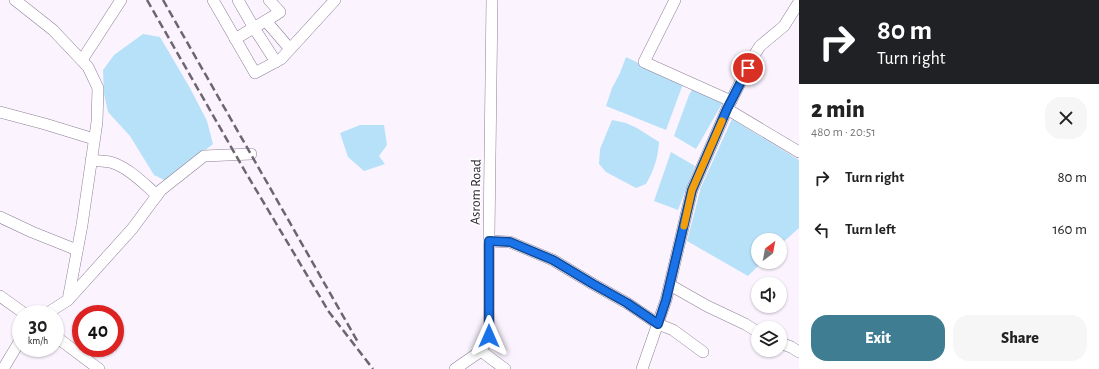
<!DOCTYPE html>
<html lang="en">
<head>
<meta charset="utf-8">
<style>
  :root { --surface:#fff; --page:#f6f6f6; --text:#222; --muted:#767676; --accent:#3e7d92 }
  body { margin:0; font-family:"Alegreya Sans",sans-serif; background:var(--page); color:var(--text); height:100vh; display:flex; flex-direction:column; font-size:15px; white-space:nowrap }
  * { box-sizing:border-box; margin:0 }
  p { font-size:13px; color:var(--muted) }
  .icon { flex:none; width:22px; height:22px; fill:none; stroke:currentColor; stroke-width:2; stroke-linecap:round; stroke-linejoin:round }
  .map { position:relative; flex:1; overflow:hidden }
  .details { display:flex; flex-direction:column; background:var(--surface); width:300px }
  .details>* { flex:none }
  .top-card { background:#202124; color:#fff; overflow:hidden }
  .needle { width:26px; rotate:32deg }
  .tools { position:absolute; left:751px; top:233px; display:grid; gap:8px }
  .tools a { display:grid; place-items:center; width:36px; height:36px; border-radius:50%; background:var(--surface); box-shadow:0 1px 3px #0004; font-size:20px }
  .speed { position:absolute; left:12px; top:305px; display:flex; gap:8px; font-size:20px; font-weight:700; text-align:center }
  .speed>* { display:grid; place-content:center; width:52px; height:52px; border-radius:50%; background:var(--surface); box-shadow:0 1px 3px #0004; line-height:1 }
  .speed small { font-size:10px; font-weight:400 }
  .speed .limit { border:6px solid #d22; background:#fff; color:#111 }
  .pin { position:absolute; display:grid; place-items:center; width:34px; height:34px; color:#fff; margin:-17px; border:2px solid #fff; border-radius:50%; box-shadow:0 1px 4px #0007 }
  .me { position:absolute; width:44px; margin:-22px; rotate:0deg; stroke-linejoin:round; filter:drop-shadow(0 0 3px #0008) }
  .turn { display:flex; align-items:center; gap:14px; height:84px; padding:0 12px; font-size:18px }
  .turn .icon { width:52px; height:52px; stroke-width:2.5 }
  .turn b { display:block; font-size:28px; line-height:34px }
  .round { display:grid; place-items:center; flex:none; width:42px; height:42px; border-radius:16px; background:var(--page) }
  .headline { display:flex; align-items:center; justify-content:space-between; height:68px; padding:0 12px }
  h1 { font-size:24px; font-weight:800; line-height:30px }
  .primary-button { display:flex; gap:8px; margin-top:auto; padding:8px 12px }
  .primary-button a { flex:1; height:46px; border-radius:16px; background:var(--accent); color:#fff; font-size:16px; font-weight:800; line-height:46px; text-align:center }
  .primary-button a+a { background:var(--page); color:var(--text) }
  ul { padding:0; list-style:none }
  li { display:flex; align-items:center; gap:12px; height:52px; padding:0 12px }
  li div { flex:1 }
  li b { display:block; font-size:15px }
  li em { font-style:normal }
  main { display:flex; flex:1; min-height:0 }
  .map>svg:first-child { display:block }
</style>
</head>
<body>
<main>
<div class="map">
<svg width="799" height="369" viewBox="0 0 799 369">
  <rect width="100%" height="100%" fill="#fbf4ff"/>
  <g fill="#b7e1f8">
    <polygon points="143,34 160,37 190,88 207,121 213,144 166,181 154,175 130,136 108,112 104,94 103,70 114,55"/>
    <polygon points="626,57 683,84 666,130 606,106 612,88 620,73"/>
    <polygon points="693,88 723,102 696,149 674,136 689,95"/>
    <polygon points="732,119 799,160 799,228 780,245 780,240 758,240 758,262 762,262 748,276 687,241 701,187"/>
    <path d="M612,120L626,123L637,128L659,142C658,158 654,170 646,184L636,188L606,172L599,164L600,149Z"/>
    <polygon points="360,125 384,125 387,145 379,156 385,164 364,171 348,157 340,133"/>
    <polygon points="671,152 695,166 678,210 654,201"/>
  </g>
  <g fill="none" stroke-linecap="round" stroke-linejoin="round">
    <defs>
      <g id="minor">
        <polyline points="15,0 53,30 88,67 98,88 97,122 82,225 68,300 46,314"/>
        <polyline points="213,0 255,73 281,59 335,0"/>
        <polyline points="238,0 254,28 276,62"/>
        <polyline points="675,0 644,62 731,101"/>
        <polyline points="799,2 784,26 760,46 753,57 727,109 799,152"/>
        <polyline points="266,21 290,49"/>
        <polyline points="235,39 277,14 280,12 269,0"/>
        <polyline points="82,60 121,0"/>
        <polyline points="0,112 45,124 94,139"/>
        <path d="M91,160C97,161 104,161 110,162C128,167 143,183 157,195"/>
        <polyline points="0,217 32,232 77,250"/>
        <polyline points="489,241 510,242 553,260 593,284 627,303 658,324 673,330 703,352"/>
        <polyline points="670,285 707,306 745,324 758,332"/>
        <polyline points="0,296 25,314"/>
        <polyline points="68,300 132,229 161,190 204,156 251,154"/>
        <polyline points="55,336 99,369"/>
        <polyline points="780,343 791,347 799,352"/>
        <polyline points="481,351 505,369"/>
        <polyline points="3,369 21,339"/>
        <polyline points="455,369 481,351 489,336 489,235 492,0"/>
        <polyline points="642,369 666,300 692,190 727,109"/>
      </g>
    </defs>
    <use href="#minor" stroke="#8e7f97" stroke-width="12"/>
    <use href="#minor" stroke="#fff" stroke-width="11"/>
    <g stroke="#6d6670" stroke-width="2.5" stroke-dasharray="8 4" stroke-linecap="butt">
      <polyline points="147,0 246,173 329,312 373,369"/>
      <polyline points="163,0 359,344"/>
    </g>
  </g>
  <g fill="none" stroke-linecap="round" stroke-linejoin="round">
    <defs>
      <polyline id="route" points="489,336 489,241 510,242 553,260 593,284 627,303 658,324 666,300 692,190 727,109 748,68"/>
    </defs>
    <use href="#route" stroke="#114b97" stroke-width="10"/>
    <use href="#route" stroke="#1a73e8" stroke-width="7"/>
    <polyline stroke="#f59e0b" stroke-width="7" points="684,226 692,190 722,121"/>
  </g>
  <g text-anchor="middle" stroke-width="3" stroke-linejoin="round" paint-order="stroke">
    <g font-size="14" fill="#241e27" stroke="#fff">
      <text transform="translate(475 192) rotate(-89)" y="5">Asrom Road</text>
    </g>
  </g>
</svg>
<div class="tools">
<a><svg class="needle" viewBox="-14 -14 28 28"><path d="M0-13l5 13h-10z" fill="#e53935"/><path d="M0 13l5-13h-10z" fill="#767676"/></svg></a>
<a><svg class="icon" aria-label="sound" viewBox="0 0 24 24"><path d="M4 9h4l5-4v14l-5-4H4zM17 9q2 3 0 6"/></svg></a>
<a><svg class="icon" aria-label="layers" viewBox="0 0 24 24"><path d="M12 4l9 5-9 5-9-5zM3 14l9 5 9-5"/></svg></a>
</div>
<div class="speed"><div>30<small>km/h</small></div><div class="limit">40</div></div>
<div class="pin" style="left:748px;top:68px;background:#d93025"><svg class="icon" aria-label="arrive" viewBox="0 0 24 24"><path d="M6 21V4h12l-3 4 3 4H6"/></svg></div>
<svg class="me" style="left:489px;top:336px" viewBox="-20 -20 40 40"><path d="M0-17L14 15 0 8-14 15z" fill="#1a73e8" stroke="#fff" stroke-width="4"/></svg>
</div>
<section class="details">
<div class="top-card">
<div class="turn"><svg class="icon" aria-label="right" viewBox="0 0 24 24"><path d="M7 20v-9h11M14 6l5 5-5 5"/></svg><div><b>80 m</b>Turn right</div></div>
</div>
<div class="headline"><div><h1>2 min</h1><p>480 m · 20:51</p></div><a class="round"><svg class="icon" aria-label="close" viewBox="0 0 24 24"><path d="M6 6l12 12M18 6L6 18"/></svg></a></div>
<ul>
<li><svg class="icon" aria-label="right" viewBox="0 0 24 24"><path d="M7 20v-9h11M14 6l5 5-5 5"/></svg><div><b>Turn right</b></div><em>80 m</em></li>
<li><svg class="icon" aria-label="left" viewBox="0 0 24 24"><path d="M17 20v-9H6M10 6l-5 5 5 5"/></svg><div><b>Turn left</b></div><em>160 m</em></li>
</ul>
<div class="primary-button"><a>Exit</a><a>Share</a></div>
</section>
</main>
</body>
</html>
